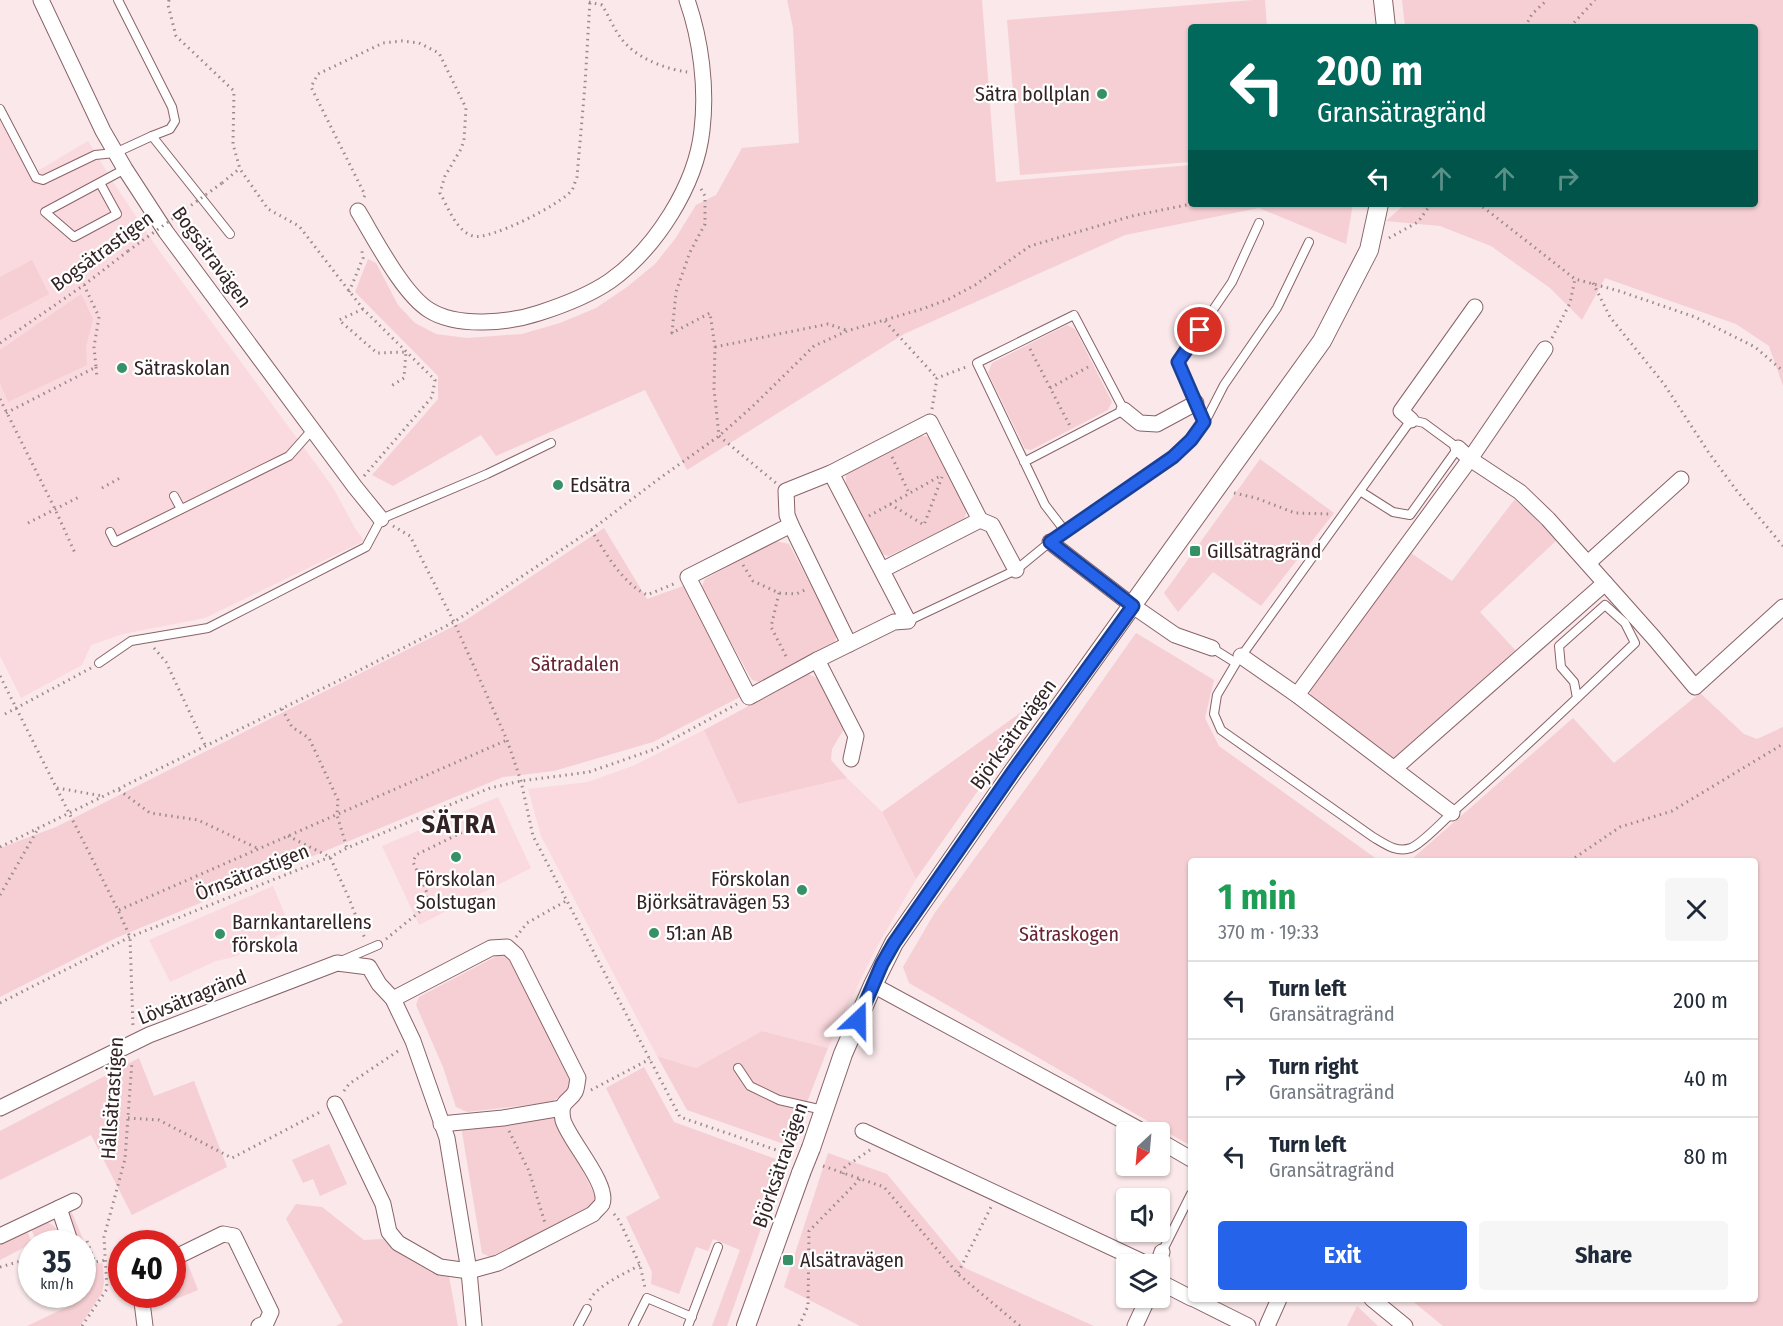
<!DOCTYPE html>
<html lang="en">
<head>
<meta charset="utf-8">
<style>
  :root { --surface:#fff; --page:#f6f6f7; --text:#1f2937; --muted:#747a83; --line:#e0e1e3; --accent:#2563eb }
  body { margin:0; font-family:"Fira Sans Condensed",sans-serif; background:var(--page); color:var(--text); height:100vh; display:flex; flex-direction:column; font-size:22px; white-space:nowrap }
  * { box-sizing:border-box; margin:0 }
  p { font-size:20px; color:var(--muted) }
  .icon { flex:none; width:33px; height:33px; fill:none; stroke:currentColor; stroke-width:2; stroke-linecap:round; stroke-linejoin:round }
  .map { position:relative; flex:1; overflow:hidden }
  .sheet { position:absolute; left:1188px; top:858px; width:570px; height:444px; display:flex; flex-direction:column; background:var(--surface); border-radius:6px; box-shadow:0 2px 4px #0004 }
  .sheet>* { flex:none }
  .hud { position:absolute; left:1188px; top:24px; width:570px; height:183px; border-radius:6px; box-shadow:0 2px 4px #0004; background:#00695c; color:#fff; overflow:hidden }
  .needle { width:39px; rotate:206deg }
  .controls { position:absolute; left:1116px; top:1122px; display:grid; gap:12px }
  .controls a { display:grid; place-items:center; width:54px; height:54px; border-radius:6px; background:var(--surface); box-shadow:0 2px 4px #0004; font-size:30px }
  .speed { position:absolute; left:18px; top:1230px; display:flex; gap:12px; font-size:30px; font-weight:700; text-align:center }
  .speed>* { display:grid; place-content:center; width:78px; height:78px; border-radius:50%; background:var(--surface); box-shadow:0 2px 4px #0004; line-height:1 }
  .speed small { font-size:15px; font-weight:400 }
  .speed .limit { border:9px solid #d22; background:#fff; color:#111 }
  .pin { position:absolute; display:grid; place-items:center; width:51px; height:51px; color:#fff; margin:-26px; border:3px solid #fff; border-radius:50%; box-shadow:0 2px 6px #0007 }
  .me { position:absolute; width:66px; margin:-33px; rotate:23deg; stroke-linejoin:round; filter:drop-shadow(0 0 4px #0008) }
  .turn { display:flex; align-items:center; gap:21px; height:126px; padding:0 30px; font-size:27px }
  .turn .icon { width:78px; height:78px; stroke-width:2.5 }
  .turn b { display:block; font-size:42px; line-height:51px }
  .lanes { display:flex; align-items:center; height:57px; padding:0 30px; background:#0003; justify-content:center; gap:30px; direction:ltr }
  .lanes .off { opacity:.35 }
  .round { display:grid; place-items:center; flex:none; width:63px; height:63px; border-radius:6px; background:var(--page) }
  .headline { display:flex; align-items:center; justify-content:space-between; height:102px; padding:0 30px }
  h1 { font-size:36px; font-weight:700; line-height:45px; color:#1e9e55 }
  .primary-button { display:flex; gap:12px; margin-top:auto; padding:12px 30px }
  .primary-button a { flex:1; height:69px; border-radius:6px; background:var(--accent); color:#fff; font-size:24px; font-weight:700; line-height:69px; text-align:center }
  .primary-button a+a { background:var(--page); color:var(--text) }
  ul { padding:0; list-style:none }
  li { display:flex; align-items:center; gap:18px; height:78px; padding:0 30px; border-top:2px solid var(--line) }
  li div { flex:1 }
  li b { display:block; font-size:22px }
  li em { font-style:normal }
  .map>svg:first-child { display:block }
</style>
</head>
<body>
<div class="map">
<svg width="1783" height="1326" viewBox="0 0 1783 1326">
  <rect width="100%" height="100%" fill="#fae8ea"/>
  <g fill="#fadade">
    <polygon points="0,117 31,175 88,141 117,188 158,249 332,486 355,528 364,541 205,618 123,634 91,645 82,665 21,698 0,656"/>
    <polygon points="704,730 738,804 847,778 882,812 916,879 874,952 828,1048 762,1031 696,1068 657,1056 541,836 528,789 588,782 635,765"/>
    <polygon points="498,797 531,868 419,925 382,846"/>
    <polygon points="273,886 291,929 234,957 216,961 170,982 149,940"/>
  </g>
  <g fill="#f5cfd3">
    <polygon points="787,0 982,0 996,182 1191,165 1191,204 1353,204 1346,244 1259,208 1125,235 904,334 687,470 645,390 496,456 481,435 393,486 372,475 438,399 438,376 355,292 368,259 376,263 398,305 415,323 436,334 467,338 522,334 560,323 596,308 627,287 655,264 675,239 696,205 716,195 742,148 799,143 793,28"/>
    <polygon points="1253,0 1265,0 1267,27 1191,27 1191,162 1020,175 1007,20"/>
    <polygon points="1402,0 1783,0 1783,386 1769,346 1736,324 1605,278 1582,320 1550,288 1491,246 1440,226 1386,221 1405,204 1755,204 1755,27 1405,27"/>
    <polygon points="32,260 49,294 0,320 0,277"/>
    <polygon points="81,294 93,319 86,347 87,365 8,402 0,383 0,350"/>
    <polygon points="1067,325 1075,329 1112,402 1108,410 1031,450 1025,449 988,373 992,363"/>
    <polygon points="918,435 930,437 968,509 964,519 889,556 882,554 846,484 846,474"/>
    <polygon points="1260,459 1334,513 1261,606 1213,572 1178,612 1164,593"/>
    <polygon points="1515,499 1558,539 1480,612 1517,652 1397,758 1392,758 1311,698 1310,690 1408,551 1452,581"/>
    <polygon points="604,528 647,599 686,585 740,697 653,742 554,771 503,777 116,938 0,997 0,848 56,827 466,620"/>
    <polygon points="775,541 789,544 837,635 833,646 759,682 752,680 701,589 705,579"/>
    <polygon points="1136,633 1214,680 1205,718 1219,746 1378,860 1388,861 1191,861 1191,1146 909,983 903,967 934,914 1035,776"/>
    <polygon points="808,674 817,678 844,729 832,749 831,760 847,778 738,804 704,730"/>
    <polygon points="1700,693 1744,734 1757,739 1783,727 1783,1326 1443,1326 1410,1299 1755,1299 1755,861 1402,861 1413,858 1573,718 1614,763"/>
    <polygon points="1045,695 916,879 882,812"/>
    <polygon points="506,951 573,1081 569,1089 552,1102 467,1112 456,1107 443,1067 416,1005 419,997"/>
    <polygon points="762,1031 828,1048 790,1146 687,1110 657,1056 696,1068"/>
    <polygon points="139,1058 154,1096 194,1081 227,1167 132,1215 91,1135 0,1180 0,1131"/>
    <polygon points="644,1067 674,1122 784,1162 727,1326 712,1326 740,1250 713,1239 708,1251 696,1247 679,1294 651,1284 652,1272 626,1217 660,1198 606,1088"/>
    <polygon points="554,1113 596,1198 595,1205 490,1257 482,1253 462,1132 466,1122"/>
    <polygon points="329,1144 347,1184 320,1196 313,1179 303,1183 292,1160"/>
    <polygon points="828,1153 887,1174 965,1268 1094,1326 860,1326 784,1287"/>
    <polygon points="296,1204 322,1207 364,1240 383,1239 395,1250 449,1276 458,1326 336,1326 343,1322 286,1219"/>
    <polygon points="68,1212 71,1212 73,1215 93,1264 101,1263 103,1264 104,1283 102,1293 80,1326 27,1326 82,1300 80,1295 82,1294 83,1285 85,1283 83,1274 82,1244 74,1243"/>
    <path d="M41,1221C55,1223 59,1230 63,1243L32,1244L31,1260L25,1247L0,1260V1241L26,1228L31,1241L34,1242L36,1240L30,1227Z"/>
    <polygon points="187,1262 198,1290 166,1303 163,1295 172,1294 173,1268"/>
    <polygon points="1357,1306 1378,1326 1347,1326"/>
  </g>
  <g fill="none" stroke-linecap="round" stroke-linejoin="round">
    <defs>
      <g id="service">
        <polyline points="118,0 172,107 175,121 170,129 152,136"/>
        <polyline points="0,109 36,178 43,180 95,155 115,153 152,136 230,234"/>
        <polyline points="100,183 117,214 74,237 45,212 125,169"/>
        <polyline points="1205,422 1178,361 1232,282 1259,223"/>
        <polyline points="1024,462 1124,410 1074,315 977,363 1045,505 1065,531"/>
        <polyline points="174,496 181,509"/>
        <polyline points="110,532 115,542 289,456 312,430"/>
        <polyline points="908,621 1016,570 1050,542 1173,457 1191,440 1205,422 1224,385 1277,308 1309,242"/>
        <path d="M1212,648L1236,663L1217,695L1214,714L1221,730L1373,837C1385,844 1396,853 1411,848C1423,843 1445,819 1456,809C1517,756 1576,699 1635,643L1625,623L1605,605L1559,646L1561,667L1574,682L1577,698"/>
        <polyline points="1240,658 1411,420 1424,423 1458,448 1410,515 1393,512 1360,491"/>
        <polyline points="99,663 131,641 208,628 366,547 381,519 487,474 551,443"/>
        <polyline points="341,961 378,945"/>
        <polyline points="738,1068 750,1086 779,1100 823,1110"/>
        <polyline points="1162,1252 1191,1194"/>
        <polyline points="578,1326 587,1309"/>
        <polyline points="633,1326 647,1298 692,1317"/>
        <polyline points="688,1326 718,1247"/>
      </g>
      <g id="minor">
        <polyline points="41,0 103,131 125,169 166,232 355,487 381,519"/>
        <path d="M358,211C375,239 403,294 429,310C457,328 509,323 539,313C564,305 588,296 610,281C655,249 696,186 702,130C707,88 701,40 687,0"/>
        <polyline points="1124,410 1140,423 1157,424 1196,403"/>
        <polyline points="1411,420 1401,411 1475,307"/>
        <polyline points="1458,448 1470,459 1545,349"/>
        <polyline points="831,473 908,621 894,622 817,660 856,736 851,759"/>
        <polyline points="980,520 992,525 1016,570"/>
        <polyline points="791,525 688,577 749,697 817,660"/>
        <polyline points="1050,542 1133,606 1175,635 1212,648"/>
        <polyline points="1588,563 1681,479"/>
        <polyline points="849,644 791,525 787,515 786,491 831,473 930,422 980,520 882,570"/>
        <polyline points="1241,656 1297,695 1452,813"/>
        <polyline points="1297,695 1470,459 1520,492 1548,519 1654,638 1695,687 1783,607"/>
        <polyline points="1395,768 1605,583"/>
        <polyline points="873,985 1144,1132"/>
        <path d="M335,1104L383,1204L389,1232L398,1243L440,1267L469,1271L498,1263L593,1214C595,1211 600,1207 602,1204C610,1185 568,1139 563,1120C559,1100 569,1103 575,1092C577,1088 577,1082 578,1078L516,955L507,947L491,948L393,999"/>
        <polyline points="0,1108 149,1035 337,963 369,967 379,984 393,999 413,1041 447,1138 469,1271 474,1326"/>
        <polyline points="441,1124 503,1118 562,1108"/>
        <polyline points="863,1131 1147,1264"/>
        <polyline points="1160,1141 1191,1159"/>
        <polyline points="59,1208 71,1244"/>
        <polyline points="0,1236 74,1201"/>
        <polyline points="172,1259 223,1234 234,1236 271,1312 266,1323 259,1326"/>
        <polyline points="1158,1264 1162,1252"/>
        <polyline points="1160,1282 1191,1298"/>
        <polyline points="141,1294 145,1326"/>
        <polyline points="1194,1299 1248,1326"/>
        <polyline points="1372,1299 1405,1326"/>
        <polyline points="1135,1326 1148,1298"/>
        <polyline points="1267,1326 1279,1299"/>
      </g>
      <g id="tertiary">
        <polyline points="1383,0 1386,27"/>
        <polyline points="811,1148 843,1054 873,985 894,943 1014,770 1322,341 1369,250 1379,204"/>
        <polyline points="746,1326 801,1173"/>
      </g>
    </defs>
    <use href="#service" stroke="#896368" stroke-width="10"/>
    <use href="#minor" stroke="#896368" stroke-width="17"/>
    <use href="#tertiary" stroke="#896368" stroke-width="20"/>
    <g stroke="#9b8a8c" stroke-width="3" stroke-dasharray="1.5 4.5" stroke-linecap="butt">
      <polyline points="169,0 168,5 176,36 234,91 233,144 240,169 268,209 299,226 363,309 435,380 432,397 364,476"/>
      <path d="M589,2L602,5C610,18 616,35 628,46C642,60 669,70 688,72"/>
      <polyline points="1525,27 1532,14 1547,0"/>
      <polyline points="1570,27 1595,0"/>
      <polyline points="222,183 239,169"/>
      <polyline points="701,189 705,196 705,224 690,252 676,292 672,333 710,313 715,347 714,389 719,436 776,483"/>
      <path d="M364,197L365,195L311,87L318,74L383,43L402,41L419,43L439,53L466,108L464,140L461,149L445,176L440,193C448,207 456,231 473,236C489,241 562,204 572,190C574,187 575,181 577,177L585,85L590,0"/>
      <polyline points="1471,204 1483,207 1575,279 1619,291 1695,317 1755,347 1783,371"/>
      <polyline points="1389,238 1418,222 1431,204"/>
      <polyline points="1593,283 1610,317 1664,384 1709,453 1737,491 1783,546"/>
      <polyline points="349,292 363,258 362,251"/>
      <polyline points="363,309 339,320 377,353 406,352 404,378 391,386"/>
      <polyline points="885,321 937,378"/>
      <polyline points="1552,338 1570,303 1575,279"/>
      <polyline points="0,343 84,285 128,251"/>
      <polyline points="715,347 828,324 846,330"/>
      <polyline points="1030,349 1070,426"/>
      <polyline points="96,367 97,378"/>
      <polyline points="1050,388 1088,367"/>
      <polyline points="0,399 55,509 75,553"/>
      <polyline points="932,409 937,378 966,367"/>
      <polyline points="6,413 96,367 94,347 99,317 84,285"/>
      <polyline points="892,457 909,493"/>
      <polyline points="102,488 120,478"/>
      <polyline points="1234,493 1256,498 1295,513 1329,514"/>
      <polyline points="890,504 924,525 942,477"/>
      <polyline points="869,516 942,475"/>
      <polyline points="28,523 79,497"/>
      <polyline points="393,526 410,536 454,622 507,740 521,781 533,836 680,1117 791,1155"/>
      <path d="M591,530C606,553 621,582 647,595L676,583"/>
      <polyline points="743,565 753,581 779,593 796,594 805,590"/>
      <polyline points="779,593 771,627 787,658"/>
      <polyline points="154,648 166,662 206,747"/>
      <polyline points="0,676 118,910 130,937 133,1027"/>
      <polyline points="282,709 292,727 309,738 338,800 337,815 347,848"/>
      <polyline points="5,714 91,668"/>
      <polyline points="57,788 103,796"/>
      <polyline points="119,790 150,813 198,820 259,849"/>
      <polyline points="288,836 330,857 348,896 365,939"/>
      <polyline points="0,847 348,676 454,622 591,530 660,478 719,436 754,405 814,346 847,331 922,309 949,299 975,285 1030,246 1132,216 1191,204"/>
      <polyline points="1570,861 1620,827 1672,811 1783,744"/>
      <polyline points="0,895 39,827"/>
      <polyline points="119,910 507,740"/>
      <polyline points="516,937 527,923 566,901"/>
      <polyline points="386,939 423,909 428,895 413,862 416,855 481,823"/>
      <polyline points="0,1003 130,937 330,857 347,848 490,788 521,781 589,772 655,749 737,704"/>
      <polyline points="591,1090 650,1059"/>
      <polyline points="344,1091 349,1084 401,1049"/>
      <polyline points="128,1118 159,1120 232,1158 322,1111"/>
      <polyline points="509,1131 529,1171 545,1223"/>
      <polyline points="823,1166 884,1187 958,1274 1020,1326"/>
      <polyline points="843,1174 845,1167 870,1150"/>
      <polyline points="614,1214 619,1220 640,1265 645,1288"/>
      <polyline points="87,1241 95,1262 106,1260"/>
      <polyline points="0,1267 28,1259"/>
      <polyline points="958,1273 991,1207"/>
      <path d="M590,1300C596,1286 626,1273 640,1265"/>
      <polyline points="82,1326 107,1289 104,1237 125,1159 132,1061"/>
      <polyline points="799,1326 808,1306 809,1231 860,1179"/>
    </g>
    <use href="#service" stroke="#fff" stroke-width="8"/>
    <use href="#minor" stroke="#fff" stroke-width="15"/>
    <use href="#tertiary" stroke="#fff" stroke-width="18"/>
    <defs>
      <polyline id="tertiary-bridge" points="801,1173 811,1148"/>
    </defs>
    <use href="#tertiary-bridge" stroke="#896368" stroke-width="20" stroke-linecap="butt"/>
    <polyline stroke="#9b8a8c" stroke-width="3" stroke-dasharray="1.5 4.5" stroke-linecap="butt" points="128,251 222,183"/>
    <use href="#tertiary-bridge" stroke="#fff" stroke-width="18"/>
  </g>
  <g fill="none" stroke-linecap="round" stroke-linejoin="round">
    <defs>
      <polyline id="route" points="858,1020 882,964 894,943 1014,770 1133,606 1050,542 1173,457 1191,440 1204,422 1178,362 1200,330"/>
    </defs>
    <use href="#route" stroke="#184099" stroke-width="15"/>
    <use href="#route" stroke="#2563eb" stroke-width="10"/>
  </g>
  <g fill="#379166" stroke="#fff" stroke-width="2">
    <circle cx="1102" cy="94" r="6"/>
    <circle cx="122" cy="368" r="6"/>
    <circle cx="558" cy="485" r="6"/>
    <rect x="1189" y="545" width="12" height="12" rx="3"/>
    <circle cx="456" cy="857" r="6"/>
    <circle cx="802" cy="890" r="6"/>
    <circle cx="654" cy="933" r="6"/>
    <circle cx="220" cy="934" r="6"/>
    <rect x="782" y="1254" width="12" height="12" rx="3"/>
  </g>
  <g text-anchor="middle" stroke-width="4.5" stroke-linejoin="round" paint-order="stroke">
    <g font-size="20" fill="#332325" stroke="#fff" text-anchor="start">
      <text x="1090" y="101" text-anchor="end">Sätra bollplan</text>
      <text x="134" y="375">Sätraskolan</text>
      <text x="570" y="492">Edsätra</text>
      <text x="1207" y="558">Gillsätragränd</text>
      <text x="456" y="886" text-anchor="middle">Förskolan<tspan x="456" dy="23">Solstugan</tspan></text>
      <text x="790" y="886" text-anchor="end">Förskolan<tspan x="790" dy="23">Björksätravägen 53</tspan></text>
      <text x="232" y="929">Barnkantarellens<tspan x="232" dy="23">förskola</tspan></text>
      <text x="666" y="940">51:an AB</text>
      <text x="800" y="1267">Alsätravägen</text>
    </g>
    <g font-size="20" fill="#332325" stroke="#fff">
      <text transform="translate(102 251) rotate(-36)" y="7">Bogsätrastigen</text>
      <text transform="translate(212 257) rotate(54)" y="7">Bogsätravägen</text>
      <text transform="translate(1013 734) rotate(-54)" y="7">Björksätravägen</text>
      <text transform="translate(252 872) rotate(-22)" y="7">Örnsätrastigen</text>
      <text transform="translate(192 997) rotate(-22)" y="7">Lövsätragränd</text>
      <text transform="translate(112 1098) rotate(-86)" y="7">Hållsätrastigen</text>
      <text transform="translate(780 1165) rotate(-71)" y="7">Björksätravägen</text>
    </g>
    <g font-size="20" fill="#682332" stroke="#fff">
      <text x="575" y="671">Sätradalen</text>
      <text x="1069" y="941">Sätraskogen</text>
    </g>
    <g font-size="26" font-weight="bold" letter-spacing="1.5" fill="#332325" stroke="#fff">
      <text x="459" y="833">SÄTRA</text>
    </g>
  </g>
</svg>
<div class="controls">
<a><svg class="needle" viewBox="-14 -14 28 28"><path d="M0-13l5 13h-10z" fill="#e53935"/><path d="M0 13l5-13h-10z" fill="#747a83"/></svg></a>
<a><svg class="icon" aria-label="sound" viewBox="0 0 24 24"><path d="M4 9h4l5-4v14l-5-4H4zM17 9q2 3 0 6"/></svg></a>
<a><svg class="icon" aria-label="layers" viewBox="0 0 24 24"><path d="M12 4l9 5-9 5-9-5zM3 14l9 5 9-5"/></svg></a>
</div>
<div class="speed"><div>35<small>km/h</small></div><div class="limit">40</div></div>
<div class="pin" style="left:1200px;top:330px;background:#d93025"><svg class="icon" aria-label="arrive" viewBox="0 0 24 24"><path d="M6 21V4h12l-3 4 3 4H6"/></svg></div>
<svg class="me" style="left:858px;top:1020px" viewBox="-20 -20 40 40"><path d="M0-17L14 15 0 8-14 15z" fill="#2563eb" stroke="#fff" stroke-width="4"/></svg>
<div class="hud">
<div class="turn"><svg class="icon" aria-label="left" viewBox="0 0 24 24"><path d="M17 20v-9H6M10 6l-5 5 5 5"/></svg><div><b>200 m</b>Gransätragränd</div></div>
<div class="lanes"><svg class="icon" aria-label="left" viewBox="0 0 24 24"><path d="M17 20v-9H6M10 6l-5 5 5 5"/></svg><svg class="icon off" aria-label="ahead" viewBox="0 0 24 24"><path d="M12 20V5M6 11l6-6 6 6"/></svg><svg class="icon off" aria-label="ahead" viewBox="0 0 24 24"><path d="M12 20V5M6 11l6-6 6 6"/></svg><svg class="icon off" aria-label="right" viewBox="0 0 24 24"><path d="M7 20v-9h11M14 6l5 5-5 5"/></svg></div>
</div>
<section class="sheet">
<div class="headline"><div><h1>1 min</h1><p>370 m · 19:33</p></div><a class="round"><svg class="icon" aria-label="close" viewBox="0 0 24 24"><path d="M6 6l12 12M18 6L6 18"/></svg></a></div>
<ul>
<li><svg class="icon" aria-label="left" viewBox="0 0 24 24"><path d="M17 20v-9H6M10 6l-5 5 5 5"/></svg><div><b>Turn left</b><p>Gransätragränd</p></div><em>200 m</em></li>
<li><svg class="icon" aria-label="right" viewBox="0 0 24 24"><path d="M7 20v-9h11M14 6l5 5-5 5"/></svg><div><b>Turn right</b><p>Gransätragränd</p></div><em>40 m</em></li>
<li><svg class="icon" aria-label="left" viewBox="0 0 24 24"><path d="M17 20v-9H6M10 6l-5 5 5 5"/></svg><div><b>Turn left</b><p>Gransätragränd</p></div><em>80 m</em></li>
</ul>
<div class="primary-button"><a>Exit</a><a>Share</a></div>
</section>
</div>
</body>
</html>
